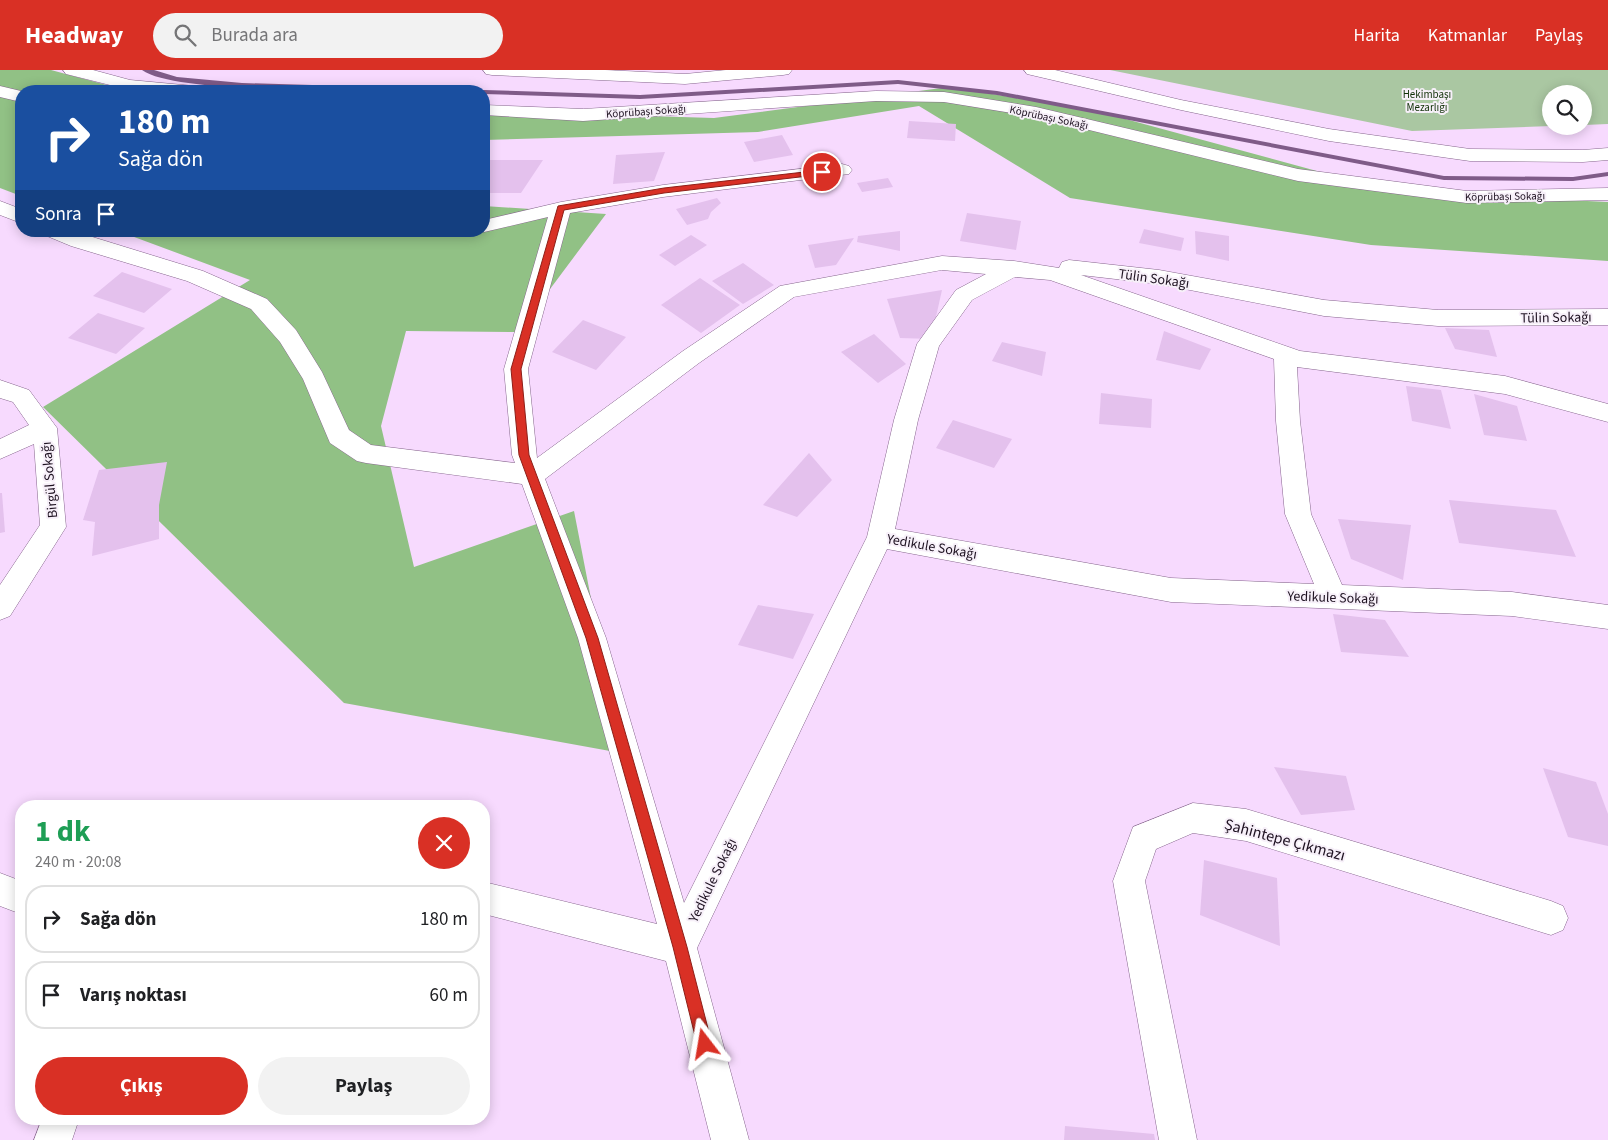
<!DOCTYPE html>
<html lang="tr">
<head>
<meta charset="utf-8">
<style>
  :root { --surface:#fff; --page:#f2f2f2; --text:#202124; --muted:#757577; --line:#e0e0e0; --accent:#d93025 }
  body { margin:0; font-family:"Source Sans 3",sans-serif; background:var(--page); color:var(--text); height:100vh; display:flex; flex-direction:column; font-size:19px; white-space:nowrap }
  * { box-sizing:border-box; margin:0 }
  p { font-size:16px; color:var(--muted) }
  .icon { flex:none; width:28px; height:28px; fill:none; stroke:currentColor; stroke-width:2; stroke-linecap:round; stroke-linejoin:round }
  .map { position:relative; flex:1; overflow:hidden }
  .drawer { position:absolute; left:15px; top:730px; width:475px; height:325px; display:flex; flex-direction:column; background:var(--surface); border-radius:20px; box-shadow:0 2px 12px #0003 }
  .drawer>* { flex:none }
  .hud { position:absolute; left:15px; top:15px; width:475px; height:152px; border-radius:20px; box-shadow:0 2px 12px #0003; background:#1a4fa0; color:#fff; overflow:hidden }
  .fabs { position:absolute; left:1542px; top:15px; display:grid; gap:10px }
  .fabs a { display:grid; place-items:center; width:50px; height:50px; border-radius:50%; background:var(--surface); box-shadow:0 2px 12px #0003; font-size:25px }
  .pin { position:absolute; display:grid; place-items:center; width:42px; height:42px; color:#fff; margin:-21px; border:2px solid #fff; border-radius:50%; box-shadow:0 1px 5px #0007 }
  .me { position:absolute; width:55px; margin:-28px; rotate:346deg; stroke-linejoin:round; filter:drop-shadow(0 0 4px #0008) }
  .turn { display:flex; align-items:center; gap:18px; height:105px; padding:0 20px; font-size:22px }
  .turn .icon { width:65px; height:65px; stroke-width:2.5 }
  .turn b { display:block; font-size:35px; line-height:42px }
  .then { display:flex; align-items:center; height:48px; padding:0 20px; background:#0003; gap:10px; font-size:19px }
  .round { display:grid; place-items:center; flex:none; width:52px; height:52px; border-radius:26px; background:var(--page) }
  .overview { display:flex; align-items:center; justify-content:space-between; height:85px; padding:0 20px }
  h1 { font-size:30px; font-weight:700; line-height:38px; color:#1e9e55 }
  .cta { display:flex; gap:10px; margin-top:auto; padding:10px 20px }
  .cta a { flex:1; height:58px; border-radius:30px; background:var(--accent); color:#fff; font-size:20px; font-weight:700; line-height:58px; text-align:center }
  .cta a+a { background:var(--page); color:var(--text) }
  ul { padding:0; list-style:none }
  li { display:flex; align-items:center; gap:15px; height:68px; margin:0 10px 8px; padding:0 10px; border:2px solid var(--line); border-radius:20px }
  li div { flex:1 }
  li b { display:block; font-size:19px }
  li em { font-style:normal }
  header { display:flex; align-items:center; gap:30px; box-sizing:border-box; height:70px; padding:0 25px; background:var(--accent); color:#fff }
  header strong { font-size:24px }
  nav { display:flex; gap:28px; margin-inline-start:auto; font-size:18px }
  .search { width:350px; height:45px; background:var(--page); display:flex; align-items:center; gap:12px; box-sizing:border-box; padding:0 18px; border-radius:28px; color:var(--muted); font-size:19px }
  .map>svg:first-child { display:block }
</style>
</head>
<body>
<header>
<strong>Headway</strong>
<div class="search"><svg class="icon" aria-label="search" viewBox="0 0 24 24"><circle cx="10" cy="10" r="6"/><path d="M15 15l6 6"/></svg>Burada ara</div>
<nav><a>Harita</a><a>Katmanlar</a><a>Paylaş</a></nav>
</header>
<div class="map">
<svg width="1608" height="1070" viewBox="0 0 1608 1070">
  <rect width="100%" height="100%" fill="#f7dafe"/>
  <polygon fill="#aac7a2" points="1110,0 1608,0 1608,54 1584,55 1584,24 1551,24 1551,56 1412,61"/>
  <g fill="#91c185">
    <polygon points="0,0 51,0 114,17 160,21 21,21 21,126 0,118"/>
    <polygon points="949,17 1096,41 1394,122 1608,132 1608,191 1371,175 1070,128 919,36 758,62 484,70 484,41 714,48"/>
    <polygon points="484,136 606,144 518,262 406,261 381,356 414,497 574,441 621,683 344,633 43,337 250,210 118,161 484,161"/>
  </g>
  <g fill="none" stroke-linecap="round" stroke-linejoin="round">
    <g fill="#7f5b88" fill-rule="evenodd">
      <path d="M142,0H154L177,7L242,13L445,19L449,21C407,24 365,21 323,20C285,18 170,20 142,0Z"/>
      <polygon points="898,10 997,21 1444,106 1573,107 1608,102 1608,106 1573,111 1444,110 997,25 898,14 640,29 484,24 484,21 481,21 484,20 640,25"/>
    </g>
  </g>
  <g fill="#e4c1ed">
    <polygon points="909,51 956,54 955,71 907,68"/>
    <polygon points="782,65 793,85 754,92 744,72"/>
    <polygon points="665,82 654,111 613,114 616,85"/>
    <polygon points="489,90 543,90 521,123 484,123 484,99"/>
    <polygon points="888,108 893,117 862,122 857,113"/>
    <polygon points="717,128 721,133 711,142 708,149 687,155 676,139"/>
    <polygon points="967,143 1021,151 1016,180 960,171"/>
    <polygon points="1144,159 1184,168 1181,181 1139,173"/>
    <polygon points="900,161 900,181 857,172 858,166"/>
    <polygon points="1195,161 1229,166 1229,191 1196,184"/>
    <polygon points="691,165 707,175 675,196 659,185"/>
    <polygon points="854,168 836,195 815,198 808,175"/>
    <polygon points="743,193 774,215 743,234 712,211"/>
    <polygon points="122,202 172,219 144,243 93,226"/>
    <polygon points="700,208 740,235 701,263 661,235"/>
    <polygon points="942,220 931,269 900,268 887,229"/>
    <polygon points="98,243 145,258 116,284 68,268"/>
    <polygon points="583,250 626,267 596,300 552,282"/>
    <polygon points="1445,258 1489,260 1497,287 1455,279"/>
    <polygon points="1164,261 1211,279 1200,300 1156,290"/>
    <polygon points="874,264 906,294 878,313 841,282"/>
    <polygon points="1002,272 1046,282 1042,306 992,291"/>
    <polygon points="1406,316 1441,320 1451,359 1412,351"/>
    <polygon points="1101,323 1152,329 1151,358 1099,354"/>
    <polygon points="1474,324 1517,336 1527,371 1484,365"/>
    <polygon points="953,350 1012,369 994,398 936,378"/>
    <polygon points="809,383 832,410 797,447 763,435"/>
    <polygon points="167,392 159,435 159,469 92,486 95,452 83,450 99,400"/>
    <polygon points="0,423 2,423 5,462 0,463"/>
    <polygon points="1449,430 1556,440 1576,487 1459,473"/>
    <polygon points="1338,449 1411,455 1403,510 1351,489"/>
    <polygon points="758,535 814,544 793,589 738,575"/>
    <polygon points="1333,544 1385,550 1409,587 1341,582"/>
    <polygon points="1274,697 1346,706 1355,740 1301,745"/>
    <polygon points="1543,698 1596,712 1608,744 1608,776 1568,767"/>
    <polygon points="1204,790 1277,808 1280,876 1200,845"/>
    <polygon points="1065,1056 1154,1064 1155,1070 1064,1070"/>
  </g>
  <g fill="none" stroke-linecap="round" stroke-linejoin="round">
    <defs>
      <g id="minor">
        <polygon points="63,0 93,0 130,10 194,16 200,17 203,21 130,20 66,4"/>
        <polygon points="483,0 605,0 685,4 726,0 792,0 789,4 783,5 685,14 492,5 486,4"/>
        <polygon points="1024,0 1055,0 1181,30 1329,59 1470,79 1583,80 1608,78 1608,90 1583,92 1470,91 1329,71 1181,40 1027,4"/>
        <polygon points="0,16 21,21 21,32 0,27"/>
        <polygon points="876,21 944,22 1036,37 1298,99 1467,121 1608,118 1608,130 1467,133 1298,111 1036,47 944,32 876,31 583,51 484,45 484,35 583,39"/>
        <path d="M842,94L849,96L852,100L849,104L663,127L570,143L528,299L537,388L683,281L780,216L942,186L1014,191L1059,198L1062,192L1069,190L1159,200L1324,230L1438,240L1608,239V255L1438,256L1324,246L1159,214L1081,205L1300,281L1505,306L1608,334V352L1505,324L1297,297L1300,351L1311,444L1342,515L1512,522L1608,535V559L1512,546L1171,532L887,479L697,878L749,1070H711L666,891L484,844V812L657,854L578,568L522,414L366,393L357,391L330,373L303,309L280,272L251,239L187,211L71,176L47,166L44,161H73L203,201L267,229L296,260L322,302L349,360L371,375L515,393L512,385L504,299L548,147L484,162L479,161H484V150L561,132L663,115ZM942,200L986,204L956,220L917,274L894,350L867,467L684,833L606,568L545,409L699,293L794,227ZM1015,207L1050,210L1274,289L1276,351L1285,444L1314,514L1171,508L895,459L918,350L939,276L972,230Z"/>
        <polygon points="0,131 21,139 21,153 0,145"/>
        <polygon points="0,310 29,320 57,358 66,457 10,546 0,550 0,515 40,455 34,374 0,389 0,369 29,355 13,332 0,328"/>
        <polygon points="1193,733 1246,739 1551,831 1563,836 1568,848 1563,860 1551,865 1246,771 1193,763 1156,779 1145,811 1197,1070 1159,1070 1113,811 1133,757"/>
        <polygon points="0,803 21,811 21,844 0,836"/>
        <polygon points="42,1049 79,1049 72,1070 34,1070"/>
      </g>
    </defs>
    <use href="#minor" stroke="#86668d" stroke-width="1"/>
    <use href="#minor" fill="#fff" fill-rule="evenodd"/>
  </g>
  <polygon fill="#d93025" stroke="#8d1f18" points="822,100 826,102 825,104 664,123 564,140 521,299 529,385 598,568 687,877 712,974 710,979 705,981 700,979 697,974 673,877 586,568 519,385 511,299 558,136 664,118"/>
  <g text-anchor="middle" stroke-width="4" stroke-linejoin="round" paint-order="stroke">
    <g font-size="11" fill="#113108" stroke="#f7f0f9">
      <text x="1427" y="28">Hekimbaşı<tspan x="1427" dy="13">Mezarlığı</tspan></text>
    </g>
    <g font-size="11" fill="#1d1120" stroke="#f7f0f9">
      <text transform="translate(646 41) rotate(-4)" y="4">Köprübaşı Sokağı</text>
      <text transform="translate(1049 47) rotate(12)" y="4">Köprübaşı Sokağı</text>
      <text transform="translate(1505 126) rotate(-1)" y="4">Köprübaşı Sokağı</text>
    </g>
    <g font-size="14" fill="#1d1120" stroke="#f7f0f9">
      <text transform="translate(1154 208) rotate(8)" y="5">Tülin Sokağı</text>
      <text transform="translate(1556 247) rotate(-1)" y="5">Tülin Sokağı</text>
      <text transform="translate(49 410) rotate(-95)" y="5">Birgül Sokağı</text>
      <text transform="translate(932 476) rotate(10)" y="5">Yedikule Sokağı</text>
      <text transform="translate(1333 527) rotate(2)" y="5">Yedikule Sokağı</text>
      <text transform="translate(712 810) rotate(-64)" y="5">Yedikule Sokağı</text>
    </g>
    <g font-size="16" fill="#1d1120" stroke="#f7f0f9">
      <text transform="translate(1285 769) rotate(15)" y="6">Şahintepe Çıkmazı</text>
    </g>
  </g>
</svg>
<div class="fabs">
<a><svg class="icon" aria-label="search" viewBox="0 0 24 24"><circle cx="10" cy="10" r="6"/><path d="M15 15l6 6"/></svg></a>
</div>
<div class="pin" style="left:822px;top:102px;background:#d93025"><svg class="icon" aria-label="arrive" viewBox="0 0 24 24"><path d="M6 21V4h12l-3 4 3 4H6"/></svg></div>
<svg class="me" style="left:705px;top:974px" viewBox="-20 -20 40 40"><path d="M0-17L14 15 0 8-14 15z" fill="#d93025" stroke="#fff" stroke-width="4"/></svg>
<div class="hud">
<div class="turn"><svg class="icon" aria-label="right" viewBox="0 0 24 24"><path d="M7 20v-9h11M14 6l5 5-5 5"/></svg><div><b>180 m</b>Sağa dön</div></div>
<div class="then">Sonra<svg class="icon" aria-label="arrive" viewBox="0 0 24 24"><path d="M6 21V4h12l-3 4 3 4H6"/></svg></div>
</div>
<section class="drawer">
<div class="overview"><div><h1>1 dk</h1><p>240 m · 20:08</p></div><a class="round" style="background:#d93025;color:#fff"><svg class="icon" aria-label="close" viewBox="0 0 24 24"><path d="M6 6l12 12M18 6L6 18"/></svg></a></div>
<ul>
<li><svg class="icon" aria-label="right" viewBox="0 0 24 24"><path d="M7 20v-9h11M14 6l5 5-5 5"/></svg><div><b>Sağa dön</b></div><em>180 m</em></li>
<li><svg class="icon" aria-label="arrive" viewBox="0 0 24 24"><path d="M6 21V4h12l-3 4 3 4H6"/></svg><div><b>Varış noktası</b></div><em>60 m</em></li>
</ul>
<div class="cta"><a>Çıkış</a><a>Paylaş</a></div>
</section>
</div>
</body>
</html>
